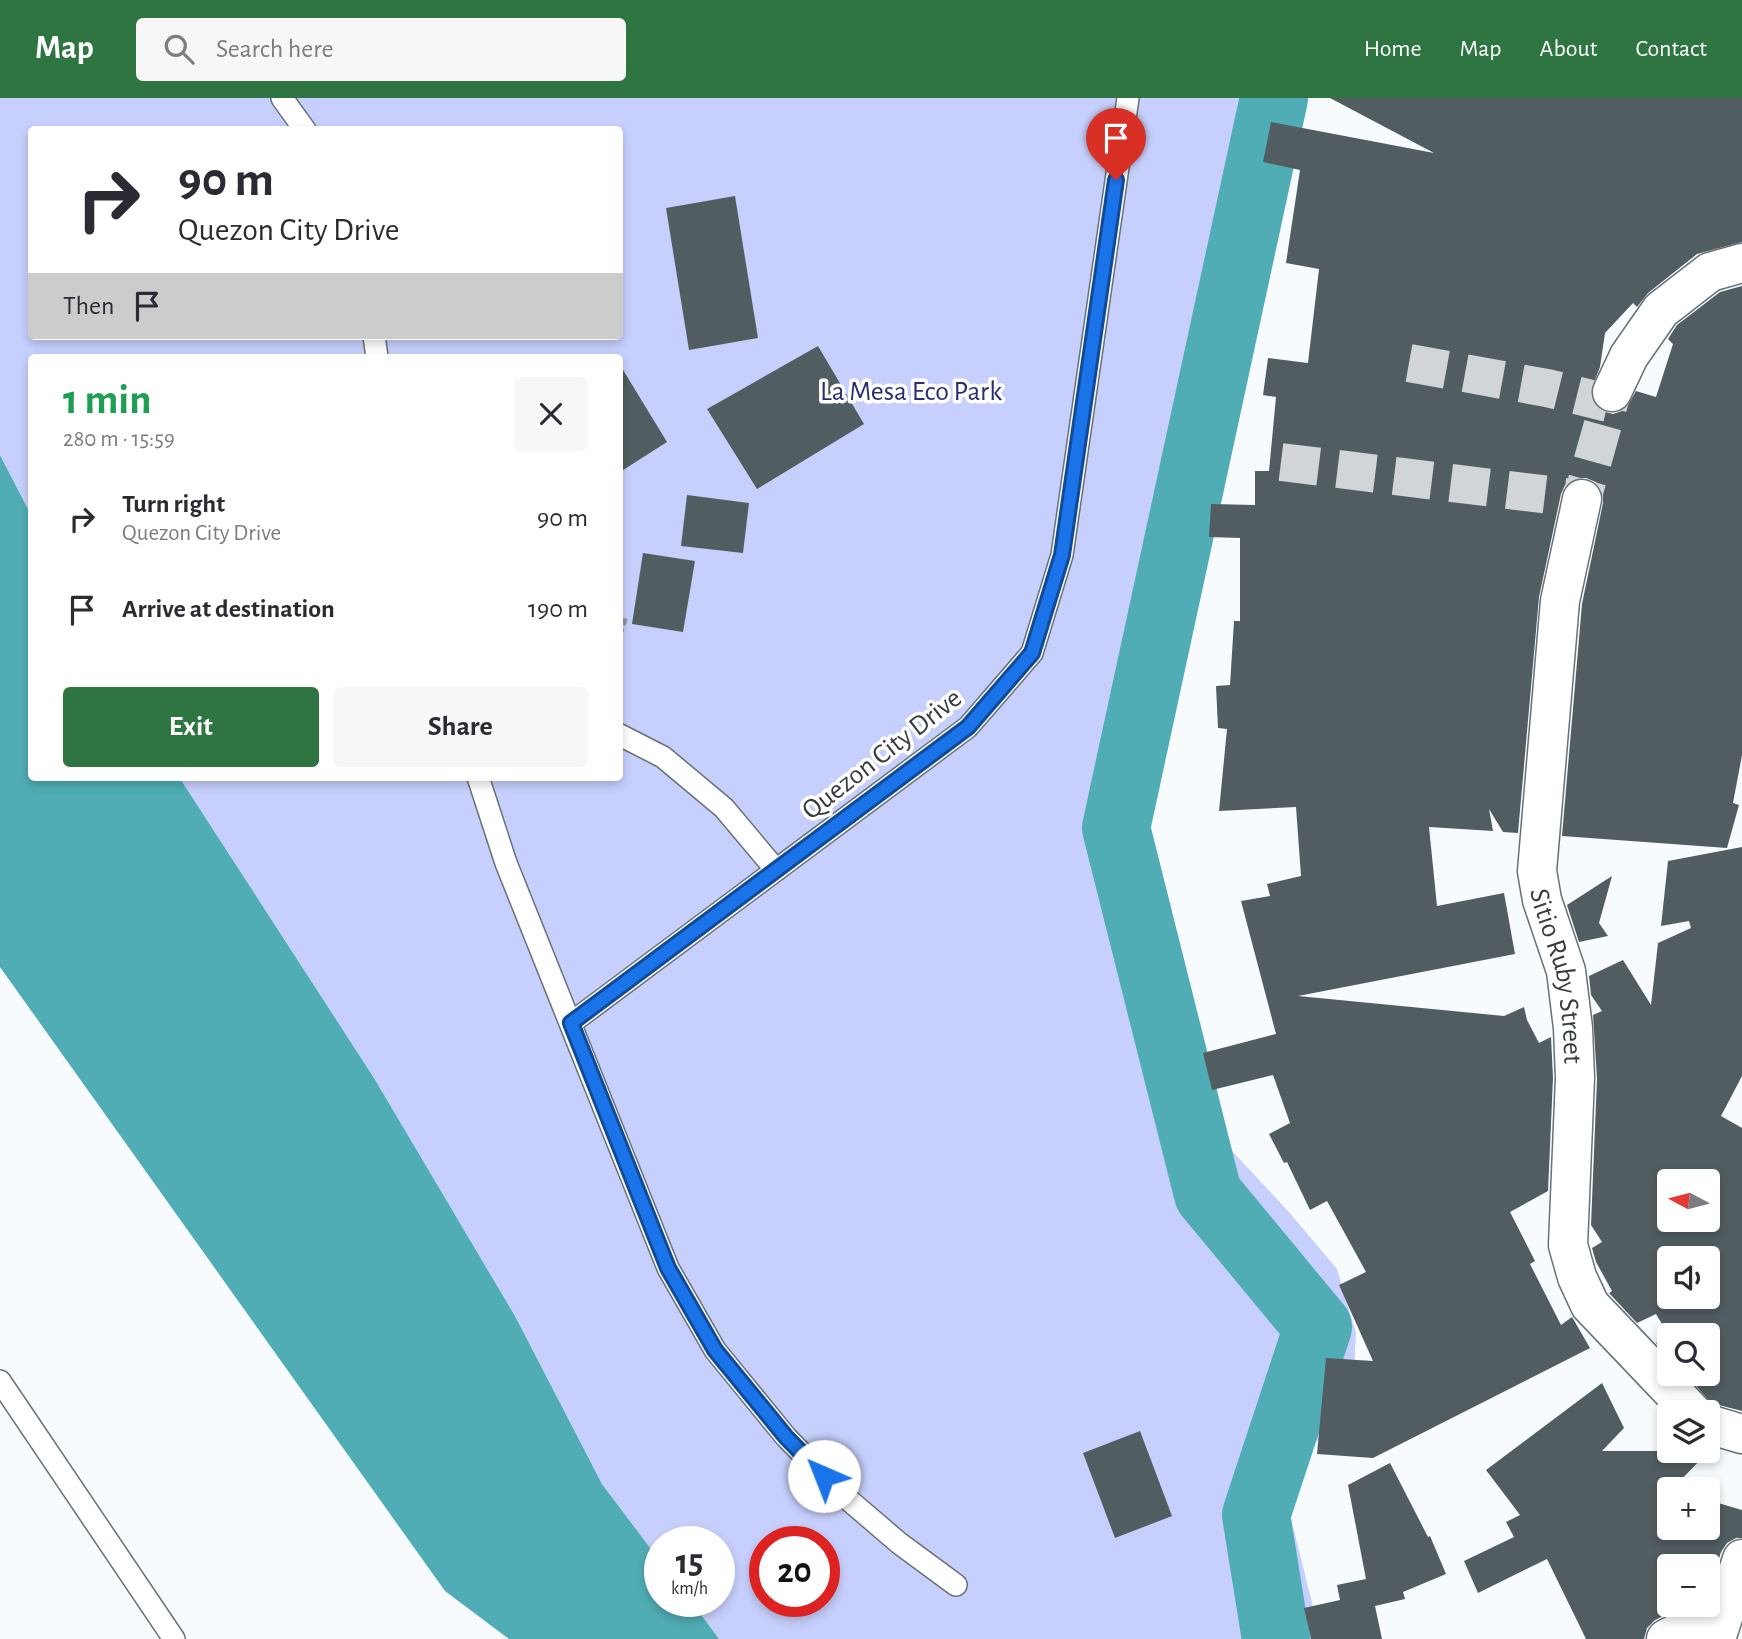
<!DOCTYPE html>
<html lang="en">
<head>
<meta charset="utf-8">
<style>
  :root { --surface:#fff; --page:#f7f7f7; --text:#2b2b33; --muted:#7c7c81; --accent:#2f7541 }
  body { margin:0; font-family:"Alegreya Sans",sans-serif; background:var(--page); color:var(--text); height:100vh; display:flex; flex-direction:column; font-size:26px; white-space:nowrap }
  * { box-sizing:border-box; margin:0 }
  p { font-size:23px; color:var(--muted) }
  .icon { flex:none; width:38px; height:38px; fill:none; stroke:currentColor; stroke-width:2; stroke-linecap:round; stroke-linejoin:round }
  .map { position:relative; flex:1; overflow:hidden }
  .details { position:absolute; left:28px; top:256px; width:595px; height:427px; display:flex; flex-direction:column; background:var(--surface); border-radius:7px; box-shadow:0 4px 10px #0003 }
  .details>* { flex:none }
  .hud { position:absolute; left:28px; top:28px; width:595px; height:214px; border-radius:7px; box-shadow:0 4px 10px #0003; background:#fff; color:var(--text); overflow:hidden }
  .needle { width:46px; rotate:277deg }
  .fabs { position:absolute; left:1657px; top:1071px; display:grid; gap:14px }
  .fabs a { display:grid; place-items:center; width:63px; height:63px; border-radius:7px; background:var(--surface); box-shadow:0 4px 10px #0003; font-size:35px }
  .speed { position:absolute; left:644px; top:1428px; display:flex; gap:14px; font-size:35px; font-weight:700; text-align:center }
  .speed>* { display:grid; place-content:center; width:91px; height:91px; border-radius:50%; background:var(--surface); box-shadow:0 4px 10px #0003; line-height:1 }
  .speed small { font-size:18px; font-weight:400 }
  .speed .limit { border:10px solid #d22; background:#fff; color:#111 }
  .pin { position:absolute; display:grid; place-items:center; width:60px; height:60px; color:#fff; margin:-72px -30px; border-radius:50% 50% 50% 0; rotate:-45deg; box-shadow:0 0 7px #0007 }
  .pin .icon { rotate:45deg }
  .me { position:absolute; width:77px; margin:-38px; rotate:316deg; stroke-linejoin:round; filter:drop-shadow(0 0 5px #0008) }
  .turn { display:flex; align-items:center; gap:24px; height:147px; padding:0 35px; font-size:32px }
  .turn .icon { width:91px; height:91px; stroke-width:2.5 }
  .turn b { display:block; font-size:49px; line-height:60px }
  .then { display:flex; align-items:center; height:66px; padding:0 35px; background:#0003; gap:14px; font-size:26px }
  .round { display:grid; place-items:center; flex:none; width:74px; height:74px; border-radius:7px; background:var(--page) }
  .summary { display:flex; align-items:center; justify-content:space-between; height:119px; padding:0 35px }
  h1 { font-size:42px; font-weight:600; line-height:52px; color:#1e9e55 }
  .primary-button { display:flex; gap:14px; margin-top:auto; padding:14px 35px }
  .primary-button a { flex:1; height:80px; border-radius:7px; background:var(--accent); color:#fff; font-size:28px; font-weight:600; line-height:80px; text-align:center }
  .primary-button a+a { background:var(--page); color:var(--text) }
  ul { padding:0; list-style:none }
  li { display:flex; align-items:center; gap:21px; height:91px; padding:0 35px }
  li div { flex:1 }
  li b { display:block; font-size:26px }
  li em { font-style:normal }
  header { display:flex; align-items:center; gap:42px; box-sizing:border-box; height:98px; padding:0 35px; background:var(--accent); color:#fff }
  header strong { font-size:33px }
  nav { display:flex; gap:38px; margin-inline-start:auto; font-size:24px }
  .search { width:490px; height:63px; background:var(--page); display:flex; align-items:center; gap:18px; box-sizing:border-box; padding:0 24px; border-radius:7px; color:var(--muted); font-size:26px }
  .map>svg:first-child { display:block }
</style>
</head>
<body>
<header>
<strong>Map</strong>
<div class="search"><svg class="icon" aria-label="search" viewBox="0 0 24 24"><circle cx="10" cy="10" r="6"/><path d="M15 15l6 6"/></svg>Search here</div>
<nav><a>Home</a><a>Map</a><a>About</a><a>Contact</a></nav>
</header>
<div class="map">
<svg width="1742" height="1541" viewBox="0 0 1742 1541">
  <rect width="100%" height="100%" fill="#f7fbfe"/>
  <path fill="#c7d0fd" fill-rule="evenodd" d="M0,0H1274L1116,730L1186,883L1218,1038L1288,1113L1337,1171L1356,1235L1351,1325L1277,1364L1321,1541H719L691,1503H719V1444H660V1463L602,1386L515,1218L374,980L179,679H620V259H32L31,417L0,357ZM32,32H620V238H32ZM765,1444H824V1503H765Z"/>
  <polygon fill="#50adb5" points="0,357 31,417 32,679 179,679 374,980 515,1218 602,1386 660,1463 660,1503 691,1503 719,1541 509,1541 445,1493 0,869"/>
  <g fill="none" stroke-linecap="round" stroke-linejoin="round">
    <polyline stroke="#50adb5" stroke-width="68" points="1274,0 1116,730 1208,1096 1318,1229 1256,1417 1276,1541"/>
  </g>
  <g fill="#525d61" fill-rule="evenodd">
    <polygon points="1330,0 1742,0 1742,144 1697,156 1648,195 1637,209 1633,205 1605,235 1600,269 1590,295 1594,307 1602,313 1613,316 1625,312 1636,293 1656,299 1673,246 1668,241 1677,227 1720,194 1742,188 1742,657 1733,705 1739,707 1727,750 1562,738 1582,506 1603,405 1603,394 1596,384 1586,380 1575,380 1565,387 1561,396 1539,499 1518,735 1503,734 1489,711 1493,733 1429,729 1437,808 1504,795 1515,856 1298,898 1504,918 1524,909 1527,922 1539,945 1551,939 1553,980 1548,1093 1510,1114 1535,1163 1530,1166 1561,1227 1572,1219 1590,1250 1373,1360 1317,1356 1326,1260 1373,1263 1339,1187 1366,1174 1327,1103 1310,1112 1287,1064 1284,1065 1269,1036 1290,1025 1273,977 1212,992 1203,955 1276,936 1241,803 1270,798 1267,786 1301,778 1296,709 1219,713 1227,631 1218,630 1216,588 1230,587 1234,523 1240,523 1240,440 1209,439 1211,406 1255,407 1255,373 1269,373 1276,299 1263,297 1268,260 1308,265 1319,171 1286,165 1300,72 1263,64 1271,24 1434,55"/>
    <polygon points="735,98 758,240 689,252 666,110"/>
    <polygon points="818,248 864,326 757,391 707,311"/>
    <polygon points="620,267 667,344 620,374"/>
    <polygon points="687,397 749,405 743,455 681,448"/>
    <polygon points="643,455 695,463 683,534 632,526"/>
    <path d="M1742,749V978L1721,1018L1742,1030V1313L1711,1305L1686,1276H1708V1237H1670V1259L1656,1245L1668,1236L1656,1216L1637,1225L1609,1195L1612,1193L1596,1164L1592,1150L1602,1144L1591,1127L1597,981L1593,917L1602,913L1591,897L1589,878L1623,862L1651,907L1658,845L1691,830L1689,823L1661,828L1668,763ZM1670,1083H1708V1122H1670ZM1670,1160H1708V1199H1670Z"/>
    <polygon points="1612,778 1599,825 1608,838 1579,844 1567,807"/>
    <polygon points="1602,1285 1624,1330 1602,1353 1709,1353 1672,1391 1670,1391 1670,1430 1708,1430 1708,1402 1742,1412 1742,1440 1736,1440 1727,1445 1721,1454 1711,1486 1708,1485 1708,1468 1670,1468 1670,1507 1685,1507 1655,1522 1647,1530 1644,1541 1586,1541 1547,1461 1478,1495 1464,1463 1514,1439 1506,1424 1520,1417 1486,1372"/>
    <polygon points="1140,1333 1172,1418 1115,1440 1083,1355"/>
    <polygon points="1390,1365 1428,1439 1430,1438 1446,1476 1403,1494 1405,1501 1375,1508 1382,1541 1311,1541 1304,1510 1340,1502 1337,1487 1366,1481 1348,1387"/>
  </g>
  <g fill="none" stroke-linecap="round" stroke-linejoin="round">
    <g stroke="#d1d5d8" stroke-width="38" stroke-dasharray="38 19" stroke-linecap="butt">
      <polyline points="1409,265 1547,290 1608,305"/>
      <polyline points="1281,364 1582,401 1612,294"/>
    </g>
    <defs>
      <g id="lane">
        <polyline points="282,0 305,32"/>
        <polyline points="374,238 377,259"/>
        <polyline points="620,637 663,659 724,710 776,772"/>
        <polyline points="478,679 506,765 668,1170 715,1252 786,1339 843,1397 899,1445 956,1487"/>
        <polyline points="571,925 968,629 1032,555 1062,457 1128,0"/>
        <polyline points="0,1283 174,1541"/>
      </g>
      <g id="street">
        <polyline points="1612,294 1629,258 1661,212 1710,174 1742,165"/>
        <path id="s1" d="M1582,401L1560,503L1537,773L1542,802L1566,873L1573,930L1575,980L1568,1147L1577,1179L1590,1207L1692,1314"/>
        <polyline points="1708,1326 1742,1336"/>
        <polyline points="1666,1541 1724,1511"/>
        <polyline points="1716,1541 1742,1461"/>
      </g>
    </defs>
    <use href="#lane" stroke="#687178" stroke-width="24"/>
    <use href="#street" stroke="#687178" stroke-width="41"/>
    <polyline stroke="#909497" stroke-width="4.5" stroke-dasharray="7 3.5" stroke-linecap="butt" points="620,537 626,519"/>
    <use href="#lane" stroke="#fff" stroke-width="21"/>
    <use href="#street" stroke="#fff" stroke-width="38"/>
  </g>
  <g fill="none" stroke-linecap="round" stroke-linejoin="round">
    <defs>
      <polyline id="route" points="824,1378 786,1339 715,1252 668,1170 571,925 968,629 1032,555 1062,457 1116,82"/>
    </defs>
    <use href="#route" stroke="#114b97" stroke-width="18"/>
    <use href="#route" stroke="#1a73e8" stroke-width="12"/>
  </g>
  <g text-anchor="middle" stroke-width="7" stroke-linejoin="round" paint-order="stroke">
    <g font-size="28" fill="#292e73" stroke="#fff">
      <text x="911" y="302">La Mesa Eco Park</text>
    </g>
    <g font-size="28" fill="#373c3f" stroke="#fff">
      <text transform="translate(881 655) rotate(-38)" y="10">Quezon City Drive</text>
      <text dy="10" stroke="none"><textPath href="#s1" startOffset="483">Sitio Ruby Street</textPath></text>
    </g>
  </g>
</svg>
<div class="fabs">
<a><svg class="needle" viewBox="-14 -14 28 28"><path d="M0-13l5 13h-10z" fill="#e53935"/><path d="M0 13l5-13h-10z" fill="#7c7c81"/></svg></a>
<a><svg class="icon" aria-label="sound" viewBox="0 0 24 24"><path d="M4 9h4l5-4v14l-5-4H4zM17 9q2 3 0 6"/></svg></a>
<a><svg class="icon" aria-label="search" viewBox="0 0 24 24"><circle cx="10" cy="10" r="6"/><path d="M15 15l6 6"/></svg></a>
<a><svg class="icon" aria-label="layers" viewBox="0 0 24 24"><path d="M12 4l9 5-9 5-9-5zM3 14l9 5 9-5"/></svg></a>
<a>+</a>
<a>−</a>
</div>
<div class="speed"><div>15<small>km/h</small></div><div class="limit">20</div></div>
<div class="pin" style="left:1116px;top:82px;background:#d93025"><svg class="icon" aria-label="arrive" viewBox="0 0 24 24"><path d="M6 21V4h12l-3 4 3 4H6"/></svg></div>
<svg class="me" style="left:824px;top:1378px" viewBox="-20 -20 40 40"><circle r="19" fill="#fff"/><path d="M0-13L10 11 0 6-10 11z" fill="#1a73e8"/></svg>
<div class="hud">
<div class="turn"><svg class="icon" aria-label="right" viewBox="0 0 24 24"><path d="M7 20v-9h11M14 6l5 5-5 5"/></svg><div><b>90 m</b>Quezon City Drive</div></div>
<div class="then">Then<svg class="icon" aria-label="arrive" viewBox="0 0 24 24"><path d="M6 21V4h12l-3 4 3 4H6"/></svg></div>
</div>
<section class="details">
<div class="summary"><div><h1>1 min</h1><p>280 m · 15:59</p></div><a class="round"><svg class="icon" aria-label="close" viewBox="0 0 24 24"><path d="M6 6l12 12M18 6L6 18"/></svg></a></div>
<ul>
<li><svg class="icon" aria-label="right" viewBox="0 0 24 24"><path d="M7 20v-9h11M14 6l5 5-5 5"/></svg><div><b>Turn right</b><p>Quezon City Drive</p></div><em>90 m</em></li>
<li><svg class="icon" aria-label="arrive" viewBox="0 0 24 24"><path d="M6 21V4h12l-3 4 3 4H6"/></svg><div><b>Arrive at destination</b></div><em>190 m</em></li>
</ul>
<div class="primary-button"><a>Exit</a><a>Share</a></div>
</section>
</div>
</body>
</html>
